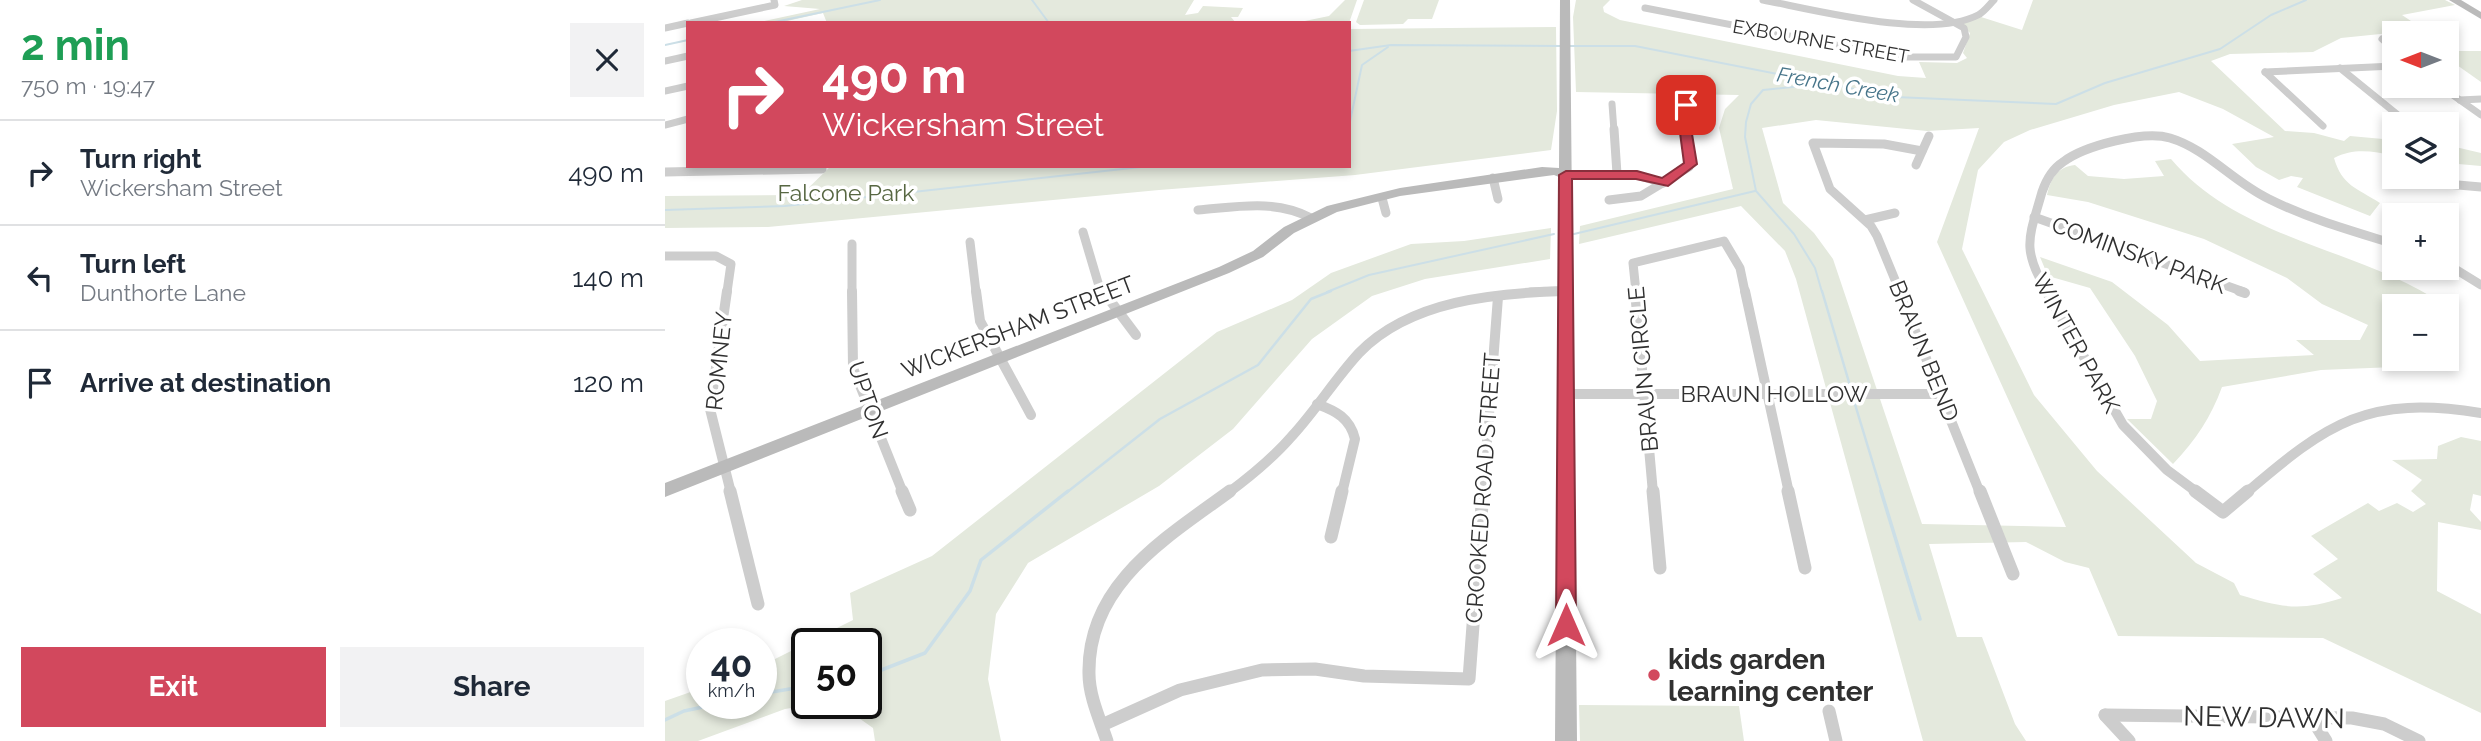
<!DOCTYPE html>
<html lang="en">
<head>
<meta charset="utf-8">
<style>
  :root { --surface:#fff; --page:#f2f2f3; --text:#1f2937; --muted:#747a83; --line:#e0e1e3; --accent:#d2485d }
  body { margin:0; font-family:Raleway,sans-serif; background:var(--page); color:var(--text); height:100vh; display:flex; flex-direction:column; font-size:26px; white-space:nowrap }
  * { box-sizing:border-box; margin:0 }
  p { font-size:23px; color:var(--muted) }
  .icon { flex:none; width:38px; height:38px; fill:none; stroke:currentColor; stroke-width:2; stroke-linecap:round; stroke-linejoin:round }
  .map { position:relative; flex:1; overflow:hidden }
  .details { display:flex; flex-direction:column; background:var(--surface); width:665px }
  .details>* { flex:none }
  .top-card { position:absolute; left:21px; top:21px; width:665px; height:147px; border-radius:0px; box-shadow:0 4px 10px #0003; background:#d2485d; color:#fff; overflow:hidden }
  .needle { width:46px; rotate:270deg }
  .controls { position:absolute; left:1717px; top:21px; display:grid; gap:14px }
  .controls a { display:grid; place-items:center; width:77px; height:77px; border-radius:0px; background:var(--surface); box-shadow:0 4px 10px #0003; font-size:35px }
  .speed { position:absolute; left:21px; top:628px; display:flex; gap:14px; font-size:35px; font-weight:700; text-align:center }
  .speed>* { display:grid; place-content:center; width:91px; height:91px; border-radius:50%; background:var(--surface); box-shadow:0 4px 10px #0003; line-height:1 }
  .speed small { font-size:18px; font-weight:400 }
  .speed .limit { border:4px solid #111; border-radius:10px; background:#fff; color:#111 }
  .pin { position:absolute; display:grid; place-items:center; width:60px; height:60px; color:#fff; margin:-30px; border-radius:14px; box-shadow:0 4px 10px #0006 }
  .me { position:absolute; width:77px; margin:-38px; rotate:0deg; stroke-linejoin:round; filter:drop-shadow(0 0 5px #0008) }
  .turn { display:flex; align-items:center; gap:24px; height:147px; padding:0 21px; font-size:32px }
  .turn .icon { width:91px; height:91px; stroke-width:2.5 }
  .turn b { display:block; font-size:49px; line-height:60px }
  .round { display:grid; place-items:center; flex:none; width:74px; height:74px; border-radius:0px; background:var(--page) }
  .overview { display:flex; align-items:center; justify-content:space-between; height:119px; padding:0 21px }
  h1 { font-size:42px; font-weight:700; line-height:52px; color:#1e9e55 }
  .action { display:flex; gap:14px; margin-top:auto; padding:14px 21px }
  .action a { flex:1; height:80px; border-radius:0px; background:var(--accent); color:#fff; font-size:28px; font-weight:700; line-height:80px; text-align:center }
  .action a+a { background:var(--page); color:var(--text) }
  ul { padding:0; list-style:none }
  li { display:flex; align-items:center; gap:21px; height:105px; padding:0 21px; border-top:2px solid var(--line) }
  li div { flex:1 }
  li b { display:block; font-size:26px }
  li em { font-style:normal }
  main { display:flex; flex:1; min-height:0 }
  .map>svg:first-child { display:block }
</style>
</head>
<body>
<main>
<section class="details">
<div class="overview"><div><h1>2 min</h1><p>750 m · 19:47</p></div><a class="round"><svg class="icon" aria-label="close" viewBox="0 0 24 24"><path d="M6 6l12 12M18 6L6 18"/></svg></a></div>
<ul>
<li><svg class="icon" aria-label="right" viewBox="0 0 24 24"><path d="M7 20v-9h11M14 6l5 5-5 5"/></svg><div><b>Turn right</b><p>Wickersham Street</p></div><em>490 m</em></li>
<li><svg class="icon" aria-label="left" viewBox="0 0 24 24"><path d="M17 20v-9H6M10 6l-5 5 5 5"/></svg><div><b>Turn left</b><p>Dunthorte Lane</p></div><em>140 m</em></li>
<li><svg class="icon" aria-label="arrive" viewBox="0 0 24 24"><path d="M6 21V4h12l-3 4 3 4H6"/></svg><div><b>Arrive at destination</b></div><em>120 m</em></li>
</ul>
<div class="action"><a>Exit</a><a>Share</a></div>
</section>
<div class="map">
<svg width="1816" height="741" viewBox="0 0 1816 741">
  <rect width="100%" height="100%" fill="#fff"/>
  <g fill="#e4e9dd" fill-rule="evenodd">
    <polygon points="137,0 529,0 520,15 533,13 538,6 578,8 573,17 566,17 571,23 162,23 158,13 113,23 90,23 155,9 119,6"/>
    <polygon points="680,0 692,0 684,23 630,23 664,16"/>
    <polygon points="699,0 774,0 767,19 743,19 738,24 695,25 691,22"/>
    <path d="M911,0H945L938,7L939,12L955,20L1233,76L1261,78L1254,62L1292,63L1302,58L1298,53L1305,33L1296,24L1316,17L1357,30L1368,0H1780L1790,5L1737,15L1764,33L1745,31L1676,38L1648,52L1565,54L1546,61L1620,131L1649,133L1679,141L1685,136L1729,140V156C1707,151 1689,148 1669,158C1677,186 1692,188 1715,203L1705,216L1632,187L1638,178L1626,176L1614,180L1591,167L1567,144L1609,137L1558,109L1514,92L1449,105L1365,130L1339,142L1313,170L1297,249L1369,395L1432,471L1531,563L1569,583L1575,595C1616,607 1634,612 1677,598L1648,574L1673,559L1646,536L1703,503L1714,511L1732,503L1748,512L1761,504L1746,491L1757,480L1727,460L1772,459L1773,446L1796,437L1816,441V496L1808,494L1805,510L1816,522V530L1773,522L1772,591L1816,614V713L1658,638L1453,636L1424,568L1400,562L1361,542L1264,544L1292,637H1317L1350,724L1361,741H1258L1131,279L1120,251L1076,206L914,244L915,226L1068,189L1054,128L1060,109L1074,95L911,92L908,17ZM1151,120L1262,131L1314,128L1272,242L1401,527L1257,524L1168,259L1149,233L1118,203L1097,128Z"/>
    <polygon points="891,27 892,111 886,150 690,175 494,190 103,227 0,228 0,196 136,195 166,166 684,166 684,29"/>
    <polygon points="1782,44 1792,51 1816,51 1816,82 1782,58"/>
    <polygon points="1782,145 1816,153 1816,166 1782,163"/>
    <path d="M1506,159C1576,242 1695,247 1781,306H1729V359H1778V365L1656,370L1557,387C1546,417 1531,440 1508,464L1462,419H1486L1492,401L1470,356L1425,288L1383,276L1375,257L1447,282L1503,325L1535,361L1649,355L1631,340H1695L1703,325L1657,304L1622,278L1539,239L1423,202L1382,195C1386,178 1392,167 1410,165L1423,176L1459,179L1499,176L1490,161Z"/>
    <polygon points="886,228 885,259 760,279 707,296 647,339 568,429 494,486 363,563 331,614 323,679 336,741 210,741 208,728 174,704 201,704 201,644 142,644 142,704 151,704 120,709 33,741 0,741 0,701 37,688 37,704 96,704 96,666 188,620 185,593 267,556 552,332 627,300 666,273 746,244 799,241"/>
    <polygon points="914,705 1074,706 1079,741 915,741"/>
  </g>
  <g fill="none" stroke-linecap="round" stroke-linejoin="round">
    <g stroke="#ccdfe7" stroke-width="2">
      <polyline points="367,0 384,23"/>
      <polyline points="105,23 215,0"/>
      <polyline points="0,45 23,40"/>
      <polyline points="904,46 970,46 1230,97 1391,104 1440,83 1555,49 1606,15 1641,0"/>
      <polyline points="684,51 726,45 897,46"/>
      <polyline points="1156,84 1098,90 1086,104 1081,122 1080,137 1091,191 1129,234 1150,268 1157,292"/>
      <polyline points="684,126 697,65 723,47"/>
      <polyline points="0,210 120,206 485,166"/>
      <polyline points="909,234 1090,191"/>
      <polyline points="662,292 704,275 889,234"/>
    </g>
    <g stroke="#ccdfe7" stroke-width="2.5">
      <polyline points="1157,291 1186,389"/>
      <polyline points="1189,401 1217,493"/>
      <polyline points="401,493 495,419 593,365 646,299 666,291"/>
    </g>
    <g stroke="#ccdfe7" stroke-width="3.5">
      <polyline points="1216,491 1255,619"/>
      <polyline points="201,676 260,653 305,591 316,560 403,491"/>
      <polyline points="96,694 142,686"/>
      <polyline points="0,720 19,711 52,704"/>
    </g>
    <g stroke="#cdcdcd" stroke-width="7">
      <path d="M1098,0C1150,10 1265,40 1313,15C1319,12 1324,5 1329,0"/>
      <polyline points="980,8 1232,57 1291,57 1301,37 1299,28 1248,0"/>
      <polyline points="26,23 110,5 109,0"/>
      <polyline points="0,28 23,23"/>
      <polyline points="1717,39 1729,50"/>
      <polyline points="0,61 23,56"/>
      <polyline points="1675,68 1744,124"/>
      <polyline points="1600,72 1729,66"/>
      <polyline points="1600,72 1658,126"/>
      <polyline points="1775,86 1816,115"/>
      <polyline points="0,91 23,86"/>
      <polyline points="1795,100 1816,99"/>
      <polyline points="947,104 949,131"/>
      <polyline points="1021,105 1018,110 1021,131"/>
      <polyline points="0,125 23,119"/>
    </g>
    <g stroke="#cdcdcd" stroke-width="9">
      <polyline points="949,129 952,174"/>
      <polyline points="1251,165 1264,136"/>
      <polyline points="0,172 157,169"/>
      <polyline points="901,175 972,175 998,183"/>
      <polyline points="828,178 833,199"/>
      <polyline points="1736,180 1816,187"/>
      <polyline points="717,198 721,213"/>
      <polyline points="944,200 976,196 1024,167 1026,158 1021,129"/>
      <path d="M533,210C572,207 610,199 646,218"/>
      <polyline points="1369,217 1579,292"/>
      <polyline points="1200,220 1230,213"/>
      <polyline points="418,232 434,286 439,292"/>
      <polyline points="305,242 311,292"/>
      <polyline points="187,244 187,292"/>
      <polyline points="0,256 51,256 66,264 62,292"/>
      <polyline points="1782,264 1816,285"/>
      <polyline points="865,292 900,291"/>
      <polyline points="971,292 968,263 1059,241 1075,268 1080,292"/>
      <polyline points="1235,292 1212,236 1206,226 1165,189 1148,143 1219,144 1257,151"/>
      <path d="M1382,292C1356,248 1364,238 1377,192C1381,180 1387,169 1398,162C1419,146 1479,130 1505,138C1542,149 1568,182 1604,199C1644,219 1687,231 1729,244"/>
    </g>
    <g stroke="#cdcdcd" stroke-width="10">
      <polyline points="62,291 45,409 66,493"/>
      <polyline points="187,291 188,368 238,493"/>
      <polyline points="311,291 315,321 366,415"/>
      <polyline points="438,291 471,335"/>
      <polyline points="970,291 988,493"/>
      <polyline points="1080,291 1124,493"/>
      <polyline points="1234,291 1315,493"/>
      <polyline points="1381,291 1458,425 1502,470 1533,493"/>
      <polyline points="1574,291 1580,293"/>
      <polyline points="901,394 1276,394"/>
      <path d="M652,404C671,411 685,418 690,439L677,493"/>
      <path d="M563,493C586,476 608,458 627,436C651,410 670,379 694,353C745,300 831,293 900,291"/>
      <polyline points="818,493 833,297"/>
      <path d="M1581,493C1664,422 1702,395 1816,413"/>
    </g>
    <g stroke="#cdcdcd" stroke-width="13">
      <polyline points="65,491 93,604"/>
      <polyline points="237,491 245,510"/>
      <polyline points="988,491 995,568"/>
      <polyline points="1123,491 1140,568"/>
      <polyline points="1315,491 1348,574"/>
      <polyline points="1530,491 1558,512 1583,491"/>
      <polyline points="666,537 677,491"/>
      <polyline points="1164,711 1171,741"/>
      <polyline points="1440,715 1687,718 1719,724 1754,741"/>
      <polyline points="1440,715 1464,741"/>
      <polyline points="1646,717 1661,741"/>
      <polyline points="437,725 515,690 597,670 650,669 699,676 804,679 818,491"/>
      <path d="M442,741C435,720 424,696 424,674C422,584 501,538 565,491"/>
    </g>
    <g fill="#bababa" fill-rule="evenodd">
      <polygon points="895,0 905,0 912,741 890,741 894,177 889,175 735,196 672,212 629,233 598,257 564,273 0,497 0,483 554,267 588,251 619,227 662,206 735,188 877,167 894,168"/>
      <polygon points="1784,0 1796,0 1816,12 1816,19"/>
    </g>
  </g>
  <polygon fill="#d2485d" stroke="#882f3c" stroke-width="2" points="1021,101 1027,105 1023,110 1032,164 1003,186 971,179 907,179 911,625 908,631 901,633 894,631 891,625 894,175 901,171 972,171 997,178 1019,163 1012,110"/>
  <circle fill="#d2485d" stroke="#fff" stroke-width="2.5" cx="989" cy="675" r="7"/>
  <g text-anchor="middle" stroke-width="7" stroke-linejoin="round" paint-order="stroke">
    <g font-size="19" fill="#303030" stroke="#fff">
      <text transform="translate(1156 41) rotate(10)" y="7">EXBOURNE STREET</text>
    </g>
    <g font-size="21" font-style="italic" fill="#47758a" stroke="#fff">
      <text transform="translate(1173 85) rotate(10)" y="7">French Creek</text>
    </g>
    <g font-size="23" fill="#576742" stroke="#fff">
      <text x="181" y="201">Falcone Park</text>
    </g>
    <g font-size="23" fill="#303030" stroke="#fff">
      <text transform="translate(1474 255) rotate(20)" y="8">COMINSKY PARK</text>
      <text transform="translate(353 327) rotate(-21)" y="8">WICKERSHAM STREET</text>
      <text transform="translate(1411 343) rotate(61)" y="8">WINTER PARK</text>
      <text transform="translate(1259 351) rotate(68)" y="8">BRAUN BEND</text>
      <text transform="translate(54 361) rotate(-84)" y="8">ROMNEY</text>
      <text transform="translate(978 369) rotate(-95)" y="8">BRAUN CIRCLE</text>
      <text x="1109" y="402">BRAUN HOLLOW</text>
      <text transform="translate(203 400) rotate(71)" y="8">UPTON</text>
      <text transform="translate(818 488) rotate(-86)" y="8">CROOKED ROAD STREET</text>
    </g>
    <g font-size="28" font-weight="bold" fill="#303030" stroke="#fff" text-anchor="start">
      <text x="1003" y="669">kids garden<tspan x="1003" dy="32">learning center</tspan></text>
    </g>
    <g font-size="28" fill="#303030" stroke="#fff">
      <text transform="translate(1599 717) rotate(1)" y="10">NEW DAWN</text>
    </g>
  </g>
</svg>
<div class="controls">
<a><svg class="needle" viewBox="-14 -14 28 28"><path d="M0-13l5 13h-10z" fill="#e53935"/><path d="M0 13l5-13h-10z" fill="#747a83"/></svg></a>
<a><svg class="icon" aria-label="layers" viewBox="0 0 24 24"><path d="M12 4l9 5-9 5-9-5zM3 14l9 5 9-5"/></svg></a>
<a>+</a>
<a>−</a>
</div>
<div class="speed"><div>40<small>km/h</small></div><div class="limit">50</div></div>
<div class="pin" style="left:1021px;top:105px;background:#d93025"><svg class="icon" aria-label="arrive" viewBox="0 0 24 24"><path d="M6 21V4h12l-3 4 3 4H6"/></svg></div>
<svg class="me" style="left:901px;top:625px" viewBox="-20 -20 40 40"><path d="M0-17L14 15 0 8-14 15z" fill="#d2485d" stroke="#fff" stroke-width="4"/></svg>
<div class="top-card">
<div class="turn"><svg class="icon" aria-label="right" viewBox="0 0 24 24"><path d="M7 20v-9h11M14 6l5 5-5 5"/></svg><div><b>490 m</b>Wickersham Street</div></div>
</div>
</div>
</main>
</body>
</html>
